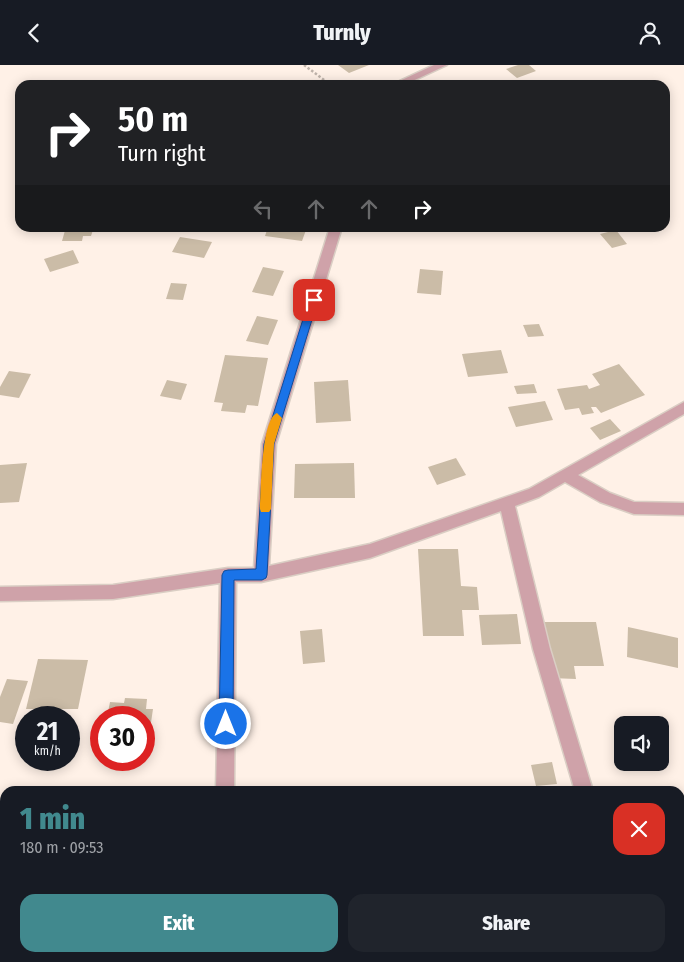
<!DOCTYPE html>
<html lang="en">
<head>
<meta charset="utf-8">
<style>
  :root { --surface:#171b24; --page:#20242c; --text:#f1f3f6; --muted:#9ea1a6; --accent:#41898e }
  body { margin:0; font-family:"Fira Sans Condensed",sans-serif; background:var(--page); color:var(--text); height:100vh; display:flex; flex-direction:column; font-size:19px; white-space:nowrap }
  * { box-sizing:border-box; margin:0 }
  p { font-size:16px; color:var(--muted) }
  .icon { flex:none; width:28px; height:28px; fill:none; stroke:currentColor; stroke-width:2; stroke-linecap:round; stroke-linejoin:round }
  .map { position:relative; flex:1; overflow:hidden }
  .panel { position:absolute; left:0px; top:721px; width:685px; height:176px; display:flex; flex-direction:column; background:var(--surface); border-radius:15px 15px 0 0; box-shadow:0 2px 12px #0003 }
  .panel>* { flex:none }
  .hud { position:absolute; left:15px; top:15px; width:655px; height:152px; border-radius:15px; box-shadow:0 2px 12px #0003; background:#202124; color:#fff; overflow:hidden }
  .buttons { position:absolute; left:614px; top:651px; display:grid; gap:10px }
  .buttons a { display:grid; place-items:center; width:55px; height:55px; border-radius:10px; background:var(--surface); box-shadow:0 2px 12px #0003; font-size:25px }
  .speed { position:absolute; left:15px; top:641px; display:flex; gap:10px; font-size:25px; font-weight:700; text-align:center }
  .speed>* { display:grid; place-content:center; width:65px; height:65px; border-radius:50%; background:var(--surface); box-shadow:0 2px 12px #0003; line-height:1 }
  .speed small { font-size:12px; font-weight:400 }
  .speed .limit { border:8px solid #d22; background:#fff; color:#111 }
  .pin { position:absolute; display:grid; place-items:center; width:42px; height:42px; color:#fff; margin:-21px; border-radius:10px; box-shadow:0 2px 8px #0006 }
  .me { position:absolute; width:55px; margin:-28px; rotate:0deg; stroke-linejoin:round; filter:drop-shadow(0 0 4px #0008) }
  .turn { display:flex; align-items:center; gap:18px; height:105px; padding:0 20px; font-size:22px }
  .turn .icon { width:65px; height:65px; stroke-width:2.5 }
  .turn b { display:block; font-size:35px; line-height:42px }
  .lanes { display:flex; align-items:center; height:48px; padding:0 20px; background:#0003; justify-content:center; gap:25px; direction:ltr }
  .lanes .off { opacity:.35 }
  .round { display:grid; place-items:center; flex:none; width:52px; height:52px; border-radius:15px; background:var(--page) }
  .headline { display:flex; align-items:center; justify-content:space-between; height:85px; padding:0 20px }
  h1 { font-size:30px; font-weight:800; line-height:38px; color:var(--accent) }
  .primary-button { display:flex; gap:10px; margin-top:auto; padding:10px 20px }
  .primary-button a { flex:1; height:58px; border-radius:15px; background:var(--accent); color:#fff; font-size:20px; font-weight:800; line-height:58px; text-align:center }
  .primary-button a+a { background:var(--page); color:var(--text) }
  header { display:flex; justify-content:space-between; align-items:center; height:65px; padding:0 20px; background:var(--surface); font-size:22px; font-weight:800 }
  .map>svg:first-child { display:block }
</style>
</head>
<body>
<header><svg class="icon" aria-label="back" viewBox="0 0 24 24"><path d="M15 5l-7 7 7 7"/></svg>Turnly<svg class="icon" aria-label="person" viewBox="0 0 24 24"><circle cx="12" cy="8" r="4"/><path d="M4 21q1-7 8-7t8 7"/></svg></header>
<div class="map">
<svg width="684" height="897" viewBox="0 0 684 897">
  <rect width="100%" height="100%" fill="#fff1e7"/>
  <g fill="#cbbca7">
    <polygon points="338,0 369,0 349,8"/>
    <polygon points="518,0 529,0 536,6 517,13 506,4"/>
    <polygon points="280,16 281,18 285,17 286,20 260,20"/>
    <polygon points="66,162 94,162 91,171 83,171 82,176 62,176"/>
    <polygon points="268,162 302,162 301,165 306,165 302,176 265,171"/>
    <polygon points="616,165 627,179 612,183 600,169"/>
    <polygon points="180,172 212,177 204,193 172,187"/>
    <polygon points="73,185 79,198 50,207 44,194"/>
    <polygon points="263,202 284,206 273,231 252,227"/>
    <polygon points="420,204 443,206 441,230 417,228"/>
    <polygon points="171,218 187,219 183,235 166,234"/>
    <polygon points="257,251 278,255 268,280 246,276"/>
    <polygon points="539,259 544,271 528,272 523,260"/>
    <polygon points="501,285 508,308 468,312 462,289"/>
    <polygon points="225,290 268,293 258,341 247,340 245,348 221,346 223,338 214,337"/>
    <polygon points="619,299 645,330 601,348 596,342 591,342 594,348 582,350 579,343 565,345 557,324 587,320 589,324 600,320 592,309"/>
    <polygon points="9,306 31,309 19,333 0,330 0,322"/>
    <polygon points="167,315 187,319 181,335 160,331"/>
    <polygon points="348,315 351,356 316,358 314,317"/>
    <polygon points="534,319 537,328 517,329 514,321"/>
    <polygon points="545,336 553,355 516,362 508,342"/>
    <polygon points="610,354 621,366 600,375 590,363"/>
    <polygon points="456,393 466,410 437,420 428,402"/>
    <polygon points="27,398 19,437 0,438 0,400"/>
    <polygon points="354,398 355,433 294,433 295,399"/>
    <polygon points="418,484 458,484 461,521 477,522 479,545 462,545 464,571 423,571"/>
    <polygon points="517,549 521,579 482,580 479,550"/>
    <polygon points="543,557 596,557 604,601 574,601 576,614 551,613"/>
    <polygon points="628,562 678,573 678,603 627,592"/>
    <polygon points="322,564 325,597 303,599 300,566"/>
    <polygon points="38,594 88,595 78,644 26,644"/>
    <polygon points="7,614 28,616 13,659 0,657 0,632"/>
    <polygon points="125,633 147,634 146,644 153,644 149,671 144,671 144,652 107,652 110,637 124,638"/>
    <polygon points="113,695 137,695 136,700 112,699"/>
    <polygon points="552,697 557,719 536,721 531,700"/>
    <polygon points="680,781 683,781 684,783 684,837 680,838"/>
    <polygon points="469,892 521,892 522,897 470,897"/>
  </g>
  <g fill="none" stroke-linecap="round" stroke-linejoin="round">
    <defs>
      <g id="street">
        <polygon points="434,0 447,0 404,20 391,20"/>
        <polygon points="330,162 342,162 276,379 269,501 370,479 529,424 684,337 684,349 578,410 610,428 634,437 684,438 684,450 634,449 600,437 565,417 539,432 515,441 550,584 593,726 575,726 533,584 501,446 370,493 261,517 236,517 234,726 216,726 220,518 113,534 0,536 0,522 113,520 228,503 254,503 262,379"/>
        <rect x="215" y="892" width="20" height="5"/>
        <polygon points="631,892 651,892 651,893 650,897 632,897"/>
      </g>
    </defs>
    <use href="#street" stroke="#dacec4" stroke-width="3"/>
    <polyline stroke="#bfb3aa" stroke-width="2.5" stroke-dasharray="2.5 2" stroke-linecap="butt" points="304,0 331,20"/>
    <use href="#street" fill="#cfa2a9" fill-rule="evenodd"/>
  </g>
  <polygon fill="#1a73e8" stroke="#114b97" points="314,232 318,235 274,379 267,510 266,513 262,515 234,515 233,659 231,664 226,666 221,664 219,659 222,510 224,506 228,505 256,504 264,379 309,235"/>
  <path fill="#f59e0b" d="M277,348L282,353L274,379L271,444L269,447H261L260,444C261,427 261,354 277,348Z"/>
</svg>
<div class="buttons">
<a><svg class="icon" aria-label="sound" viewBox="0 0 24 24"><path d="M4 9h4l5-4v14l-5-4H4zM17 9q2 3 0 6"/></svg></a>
</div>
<div class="speed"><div>21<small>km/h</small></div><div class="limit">30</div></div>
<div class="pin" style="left:314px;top:235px;background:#d93025"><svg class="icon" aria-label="arrive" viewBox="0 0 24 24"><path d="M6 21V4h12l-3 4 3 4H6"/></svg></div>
<svg class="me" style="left:226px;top:659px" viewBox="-20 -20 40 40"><circle r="17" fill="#1a73e8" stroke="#fff" stroke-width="3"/><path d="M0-11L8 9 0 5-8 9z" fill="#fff"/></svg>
<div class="hud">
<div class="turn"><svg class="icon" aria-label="right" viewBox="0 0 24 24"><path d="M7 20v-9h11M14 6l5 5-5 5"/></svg><div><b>50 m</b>Turn right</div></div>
<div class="lanes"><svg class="icon off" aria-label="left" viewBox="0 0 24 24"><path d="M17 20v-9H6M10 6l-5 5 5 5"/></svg><svg class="icon off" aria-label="ahead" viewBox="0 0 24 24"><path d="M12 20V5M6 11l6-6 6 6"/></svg><svg class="icon off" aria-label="ahead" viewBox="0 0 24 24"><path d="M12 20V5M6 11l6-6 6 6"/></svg><svg class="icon" aria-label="right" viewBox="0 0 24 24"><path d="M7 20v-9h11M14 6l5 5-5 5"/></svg></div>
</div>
<section class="panel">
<div class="headline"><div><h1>1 min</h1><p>180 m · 09:53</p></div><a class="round" style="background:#d93025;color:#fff"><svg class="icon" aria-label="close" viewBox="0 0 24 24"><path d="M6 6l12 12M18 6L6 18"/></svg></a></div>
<div class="primary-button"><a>Exit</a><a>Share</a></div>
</section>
</div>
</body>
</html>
